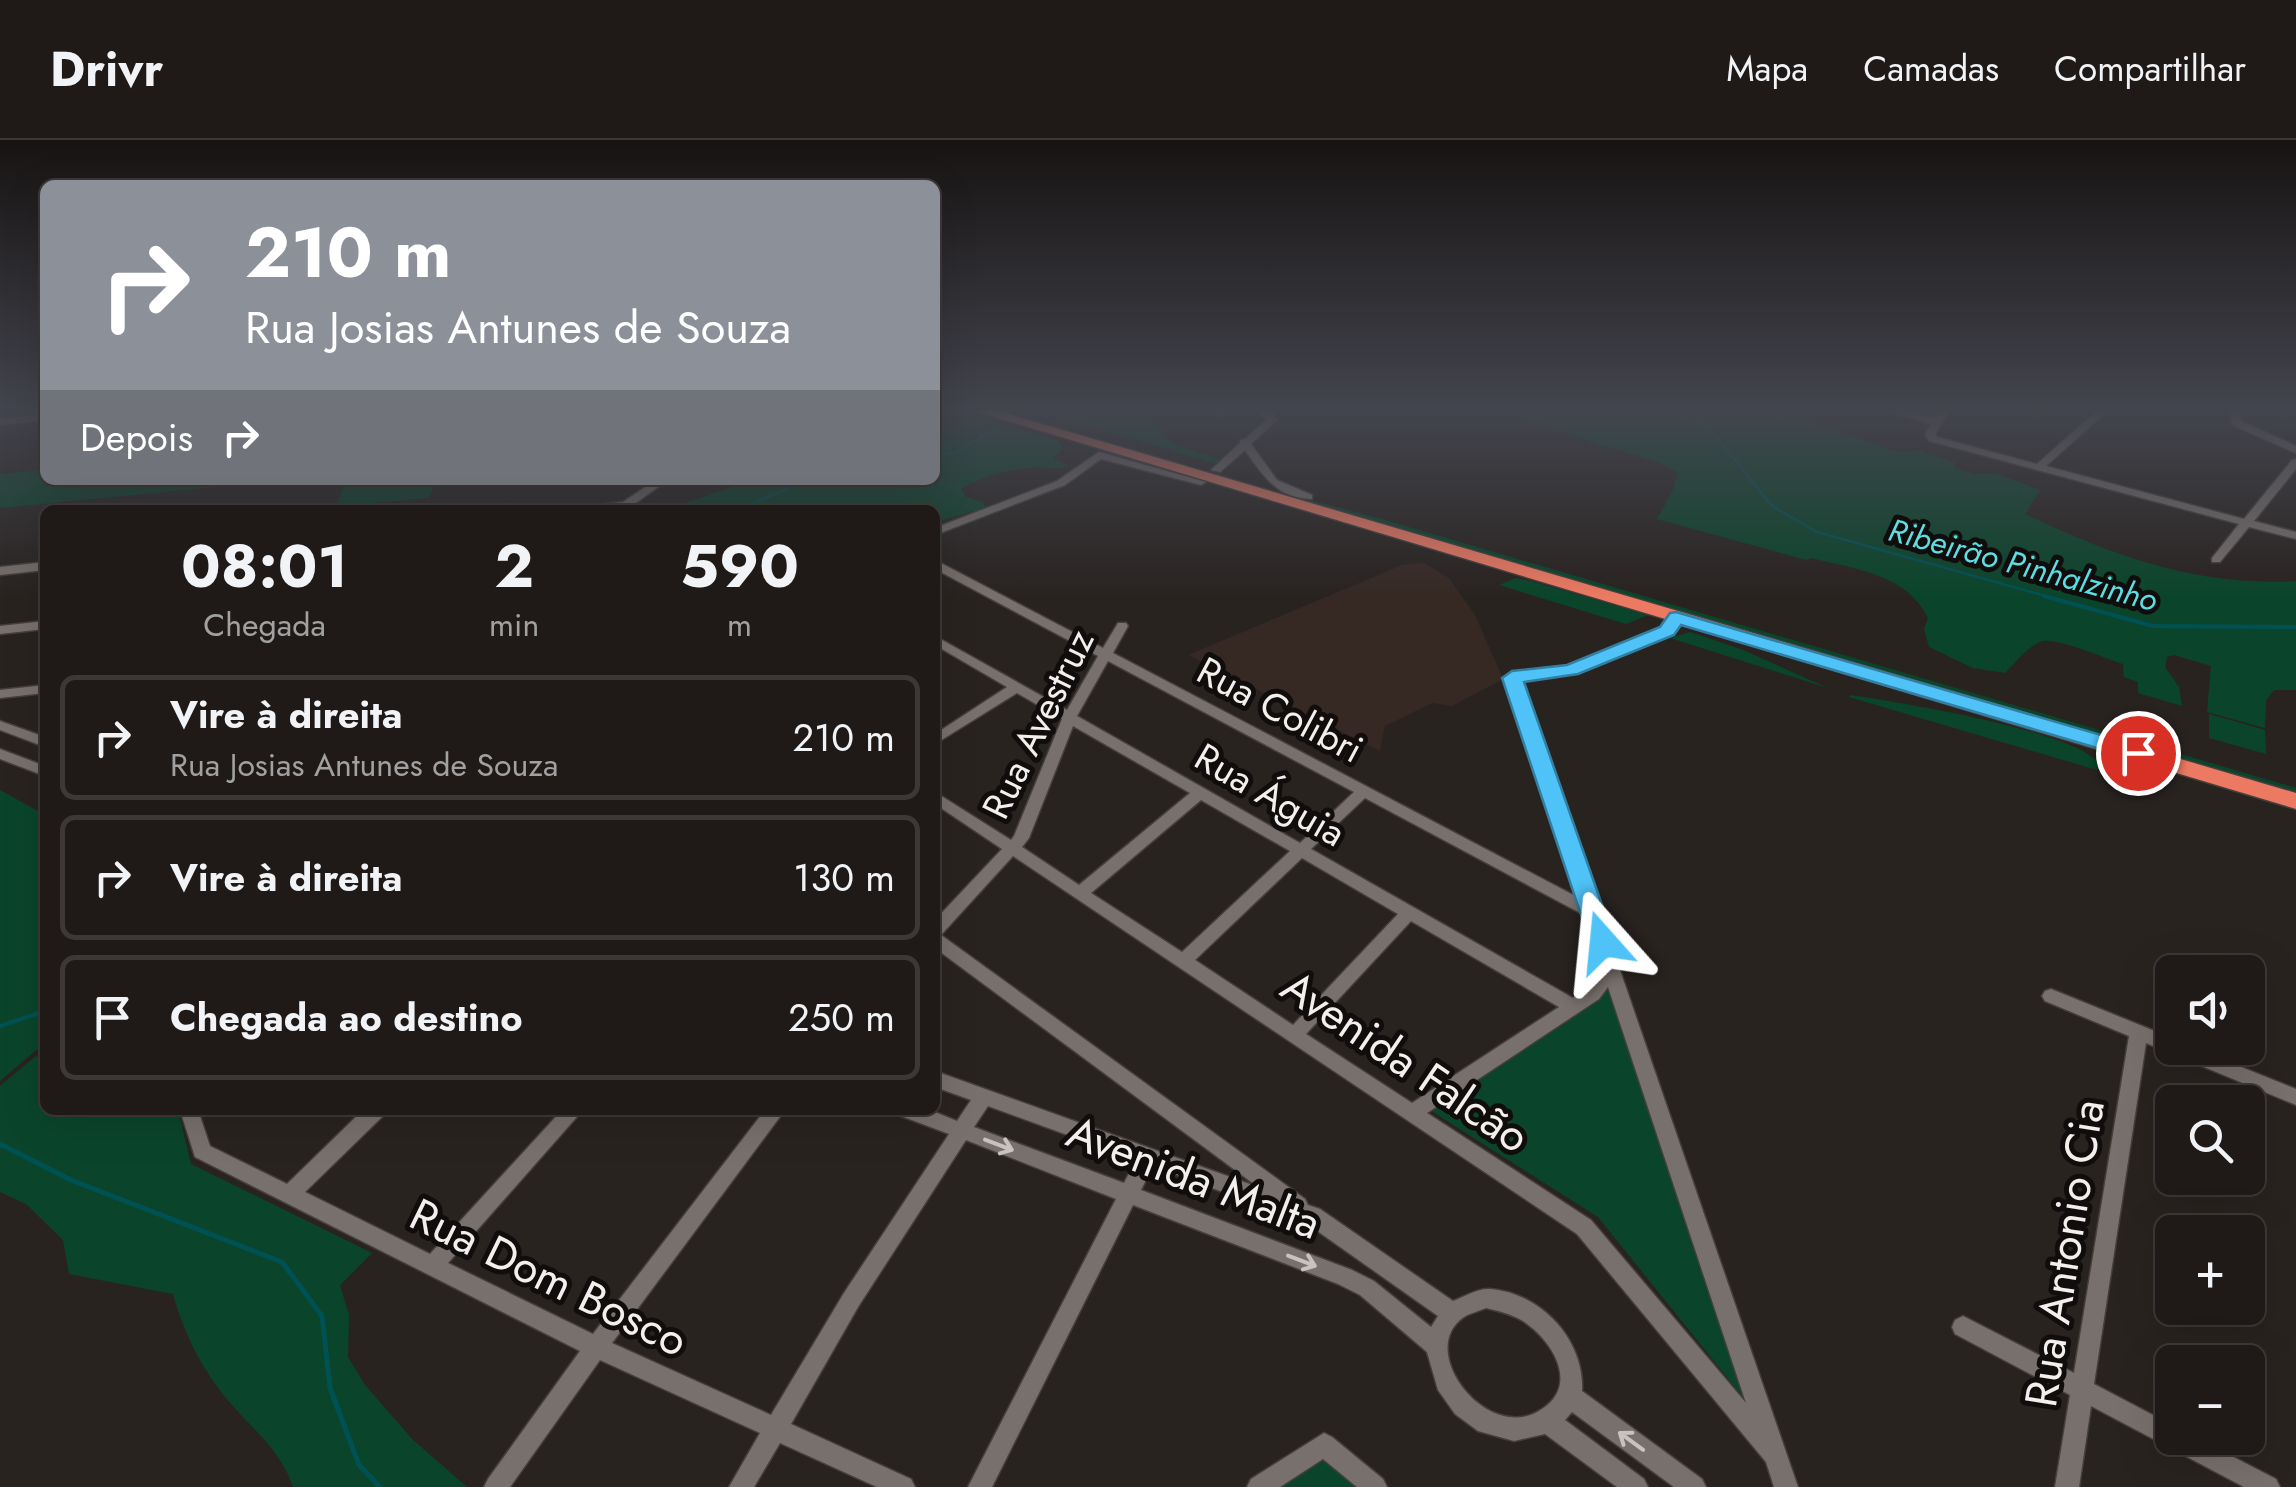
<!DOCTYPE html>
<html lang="pt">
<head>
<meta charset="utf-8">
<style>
  :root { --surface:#1f1a18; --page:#2c2725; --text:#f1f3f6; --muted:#a1a1a2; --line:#3c3837 }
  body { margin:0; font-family:Jost,sans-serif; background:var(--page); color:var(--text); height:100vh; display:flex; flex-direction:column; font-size:38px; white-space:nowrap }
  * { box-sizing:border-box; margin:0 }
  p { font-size:32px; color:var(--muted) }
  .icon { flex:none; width:55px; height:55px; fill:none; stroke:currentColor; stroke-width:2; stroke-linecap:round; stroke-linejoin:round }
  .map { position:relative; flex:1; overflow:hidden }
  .details { position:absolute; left:40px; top:365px; width:900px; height:610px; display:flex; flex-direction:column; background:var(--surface); border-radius:15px; box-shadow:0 10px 40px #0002,0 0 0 2px var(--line) }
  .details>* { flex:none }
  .top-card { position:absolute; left:40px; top:40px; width:900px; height:305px; border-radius:15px; box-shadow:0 10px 40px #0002,0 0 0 2px var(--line); background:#8c9099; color:#fff; overflow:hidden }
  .fabs { position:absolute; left:2155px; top:815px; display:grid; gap:20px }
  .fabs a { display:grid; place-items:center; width:110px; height:110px; border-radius:15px; background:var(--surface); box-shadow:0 10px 40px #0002,0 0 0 2px var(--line); font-size:50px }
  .pin { position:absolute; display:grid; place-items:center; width:85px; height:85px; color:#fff; margin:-42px; border:5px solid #fff; border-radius:50%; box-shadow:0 2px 10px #0007 }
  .me { position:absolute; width:110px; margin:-55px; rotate:342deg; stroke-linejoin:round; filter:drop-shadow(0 0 8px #0008) }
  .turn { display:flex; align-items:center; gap:35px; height:210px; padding:0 40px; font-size:45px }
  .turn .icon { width:130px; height:130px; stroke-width:2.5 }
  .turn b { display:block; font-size:70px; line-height:85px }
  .then { display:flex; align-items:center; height:95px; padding:0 40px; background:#0003; gap:20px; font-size:38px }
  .eta { display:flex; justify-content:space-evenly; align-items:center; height:170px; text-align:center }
  .eta b { font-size:60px; font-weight:700; line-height:70px }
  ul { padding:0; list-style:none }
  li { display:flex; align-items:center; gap:30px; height:125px; margin:0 20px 15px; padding:0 20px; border:5px solid var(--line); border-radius:15px }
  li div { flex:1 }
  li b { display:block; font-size:38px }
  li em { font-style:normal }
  header { display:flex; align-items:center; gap:60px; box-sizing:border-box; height:140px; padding:0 50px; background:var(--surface); border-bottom:2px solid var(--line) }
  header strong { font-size:48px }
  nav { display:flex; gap:55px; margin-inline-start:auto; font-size:35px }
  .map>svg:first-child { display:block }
</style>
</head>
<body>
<header>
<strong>Drivr</strong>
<nav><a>Mapa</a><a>Camadas</a><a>Compartilhar</a></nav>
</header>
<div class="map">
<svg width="2296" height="1347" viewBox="0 0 2296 1347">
  <rect width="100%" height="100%" fill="#292320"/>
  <polygon fill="#362924" points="1424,423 1449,438 1475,475 1503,539 1452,566 1432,563 1385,586 1380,611 1188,515 1402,425"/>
  <g fill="#0a452b">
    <polygon points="1029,268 1092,268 1126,280 1146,278 1160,286 1171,303 1221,320 1215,324"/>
    <path d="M1504,268H1771L1898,312L1920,311L1955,322L1954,328L1976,334H1997L2040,350L2025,374C2112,416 2198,447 2296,441V550H2274L2266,560L2265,588L2207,572L2211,526L2174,515L2167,517L2165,527L2179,547L2182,566L2138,553V542L2124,537L2123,524C2104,518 2061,499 2043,501C2031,503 2014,524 2005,533L1973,528L1929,507L1924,489L1928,478C1907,434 1855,429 1811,418L1806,420L1657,379L1672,352L1678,333L1657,321L1595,304Z"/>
    <path d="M977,277L1057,300L1063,308L1053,319L1069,325C1058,331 1050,327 1038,327C1010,329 985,335 961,349L966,357L983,362L985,368L935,382V370H663L755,340H935V287Z"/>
    <polygon points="45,330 45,340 288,340 0,368 0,334"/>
    <polygon points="1225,338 1375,377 2296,648 2296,655"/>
    <polygon points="355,340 436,340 429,358 336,366 345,344"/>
    <polygon points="1515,438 1531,441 1648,475 1626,484 1499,445"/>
    <polygon points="1690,492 1743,510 1828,548 1670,498"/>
    <path d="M1851,555C1896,562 2079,591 2100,625L2097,630L1849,557Z"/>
    <polygon points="2209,574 2265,590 2266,614 2209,598"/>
    <polygon points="0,650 45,675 45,909 36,910 0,941"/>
    <polygon points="1612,844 1751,1267 1598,1077 1433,972 1432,967 1600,857"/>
    <path d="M36,916L45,921V970H178L191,1024L372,1113L340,1145L349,1175L348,1217L365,1245L412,1299L467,1347H293C282,1313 255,1291 232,1265C203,1232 185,1196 173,1154L69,1134L63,1100L26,1064L0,1052V946Z"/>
    <polygon points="1322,1314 1361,1347 1272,1347"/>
  </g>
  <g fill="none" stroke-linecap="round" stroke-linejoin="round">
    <g stroke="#005154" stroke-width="2.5">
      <polyline points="1670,268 1708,287 1772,366 1817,392 2053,458"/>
      <polyline points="935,316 955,313 997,288"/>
      <polyline points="737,370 808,340"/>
    </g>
    <g stroke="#005154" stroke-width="4">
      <polyline points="2044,456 2153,486 2296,487"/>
      <polyline points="0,886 45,871"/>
    </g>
    <polyline stroke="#005154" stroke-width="5" points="0,1004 71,1040 282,1122 322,1176 330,1248 359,1325 380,1347"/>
    <defs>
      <g id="minor">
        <polygon points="1221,268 1233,268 1221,275 1216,272"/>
        <path d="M1251,268C1262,268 1272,268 1277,280L1251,304L1277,340L1312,355V359C1277,358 1263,336 1245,310L1220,332L1211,330L1240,303V300L1245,299L1267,279Z"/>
        <polygon points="1879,268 1896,268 1935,278 1941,268 1951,268 1935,294 1937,297 2037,324 2100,268 2111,268 2046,326 2244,379 2292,320 2296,319 2296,329 2254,381 2296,392 2296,399 2249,387 2220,422 2212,422 2212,418 2239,384 1929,301 1925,294 1931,284"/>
        <polygon points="2230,268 2240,268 2241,281 2296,306 2296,313 2232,285"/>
        <polygon points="45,274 45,280 0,285 0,279"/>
        <polygon points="1099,312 1206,342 1201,345 1101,319 1065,345 935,395 935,388 1057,341"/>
        <polygon points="656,340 668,340 626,370 575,370 581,367 623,362"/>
        <path d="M935,420L1103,508L1118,483H1126L1128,486L1113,513L1579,758L1505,537L1512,533L1568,526L1663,488L1672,475H1680L1682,478L1671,494L1576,533L1520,540L1598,768L1602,773L1601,775L1798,1347H1774L1766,1322L1577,1094L1013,716L941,795L1305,1059L1308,1065L1320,1069L1453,1161C1464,1157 1478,1148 1490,1149C1542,1153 1585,1201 1582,1251L1702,1339L1706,1347H1674L1572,1272L1565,1280L1644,1339L1648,1347H1617L1545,1294L1514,1301L1478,1291L1455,1274L1438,1250L1427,1212L1360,1155L1338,1144L1133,1065L992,1347H968L1116,1059L966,1000L858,1167L791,1284L911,1339L915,1347H877L780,1303L754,1347H729L760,1293L600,1220L510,1347H484L488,1339L580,1211L195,1017L180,970H198L210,1006L287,1044L363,970H385L383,976L305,1052L430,1114L562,970H583L448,1123L593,1194L765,970H785L612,1203L771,1275L844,1153L949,994L901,976L899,970H930L957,981L971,960L935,947V931L1258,1047L935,808V780L1002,709L935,664V652L1011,700L1014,696L1062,579L1017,553L935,604V594L1007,547L935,505V496L1067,570L1098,516L935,429ZM1108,521L1354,652L1300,703L1077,576ZM1073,586L1190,653L1079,745L1022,707L1029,698ZM1365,658L1584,775L1603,830L1587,849L1573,858L1311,709ZM1201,660L1290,711L1182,812L1091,753ZM1302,718L1398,774L1293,885L1195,820ZM1411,781L1559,867L1412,963L1306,894ZM1608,847L1746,1263L1591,1080L1427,973L1599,859ZM988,966L1136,1020L1124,1043L974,987ZM1153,1026L1306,1083L1438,1176L1431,1187L1374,1141L1352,1130L1141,1050ZM1486,1168C1499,1171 1511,1174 1523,1181C1552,1200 1580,1244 1542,1269C1489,1306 1414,1211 1464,1177C1470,1173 1480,1171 1486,1168Z"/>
        <polygon points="45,422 45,430 0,435 0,427"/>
        <polygon points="45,481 45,489 0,494 0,486"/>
        <polygon points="45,545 45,553 0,558 0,550"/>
        <polygon points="0,581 45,597 45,607 0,590"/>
        <polygon points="0,609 45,626 45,636 0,619"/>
        <polygon points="2051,849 2172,898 2172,908 2194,908 2296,949 2296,965 2146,903 2094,1244 2172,1285 2172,1298 2197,1298 2276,1339 2280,1347 2244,1347 2091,1266 2079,1347 2055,1347 2070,1255 1955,1194 1952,1187 1955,1180 1963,1176 2074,1233 2129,896 2045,861 2042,856 2045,851"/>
        <polygon points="1324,1293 1332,1297 1383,1339 1387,1347 1357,1347 1323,1319 1280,1347 1247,1347 1251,1339"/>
      </g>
      <polygon id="highway" points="965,268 988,268 2296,653 2296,669"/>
    </defs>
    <use href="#minor" stroke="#443e3c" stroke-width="3"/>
    <use href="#highway" stroke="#443e3c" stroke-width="3"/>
    <use href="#minor" fill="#78706c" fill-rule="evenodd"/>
    <use href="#highway" fill="#ec7962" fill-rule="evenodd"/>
  </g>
  <defs><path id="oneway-shaft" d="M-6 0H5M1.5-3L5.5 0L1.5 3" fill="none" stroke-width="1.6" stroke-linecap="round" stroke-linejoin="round" transform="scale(2.5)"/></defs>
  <g stroke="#c8c3c0">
    <use href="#oneway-shaft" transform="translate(999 1005) rotate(21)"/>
    <use href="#oneway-shaft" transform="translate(1302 1121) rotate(21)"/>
    <use href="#oneway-shaft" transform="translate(1631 1301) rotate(-144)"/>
  </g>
  <linearGradient id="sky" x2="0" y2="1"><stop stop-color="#171312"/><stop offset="0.59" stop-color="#43454e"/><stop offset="1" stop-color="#43454e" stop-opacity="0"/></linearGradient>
  <rect width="2296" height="457" fill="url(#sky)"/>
  <polygon fill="#4fc3f7" stroke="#337fa1" stroke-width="2.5" points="1676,472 2146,608 2149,613 2138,620 2131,618 1681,485 1674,495 1578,534 1524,542 1615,802 1612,808 1594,808 1590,802 1502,538 1512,531 1567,525 1660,487 1670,473"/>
  <g text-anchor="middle" stroke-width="10" stroke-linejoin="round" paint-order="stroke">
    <g font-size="32" font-style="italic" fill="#5bdfe3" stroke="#100d0c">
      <text transform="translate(2023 425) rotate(15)" y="11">Ribeirão Pinhalzinho</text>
    </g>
    <g font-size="38" fill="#f3efed" stroke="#100d0c">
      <text transform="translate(1280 570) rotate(28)" y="13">Rua Colibri</text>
      <text transform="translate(1038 584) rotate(-64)" y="13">Rua Avestruz</text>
      <text transform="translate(1270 655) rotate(30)" y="13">Rua Águia</text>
    </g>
    <g font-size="45" fill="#f3efed" stroke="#100d0c">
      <text transform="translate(1406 921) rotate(34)" y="16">Avenida Falcão</text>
      <text transform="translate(1194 1037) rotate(21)" y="16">Avenida Malta</text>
      <text transform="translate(2064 1113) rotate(-81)" y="16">Rua Antonio Cia</text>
      <text transform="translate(549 1137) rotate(26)" y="16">Rua Dom Bosco</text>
    </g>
  </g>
</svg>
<div class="fabs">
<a><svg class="icon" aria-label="sound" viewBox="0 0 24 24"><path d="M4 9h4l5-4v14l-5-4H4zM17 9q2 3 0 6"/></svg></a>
<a><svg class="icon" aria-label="search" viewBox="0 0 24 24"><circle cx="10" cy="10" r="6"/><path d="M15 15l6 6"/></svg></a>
<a>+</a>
<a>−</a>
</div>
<div class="pin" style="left:2138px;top:613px;background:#d93025"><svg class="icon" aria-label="arrive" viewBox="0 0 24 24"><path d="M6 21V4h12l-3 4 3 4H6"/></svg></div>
<svg class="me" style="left:1603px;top:802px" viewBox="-20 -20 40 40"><path d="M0-17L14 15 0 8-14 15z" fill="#4fc3f7" stroke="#fff" stroke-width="4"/></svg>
<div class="top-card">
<div class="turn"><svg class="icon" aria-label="right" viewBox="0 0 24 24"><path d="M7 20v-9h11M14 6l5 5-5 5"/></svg><div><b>210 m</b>Rua Josias Antunes de Souza</div></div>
<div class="then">Depois<svg class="icon" aria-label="right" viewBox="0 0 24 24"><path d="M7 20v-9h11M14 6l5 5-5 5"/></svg></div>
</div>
<section class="details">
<div class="eta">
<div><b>08:01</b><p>Chegada</p></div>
<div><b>2</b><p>min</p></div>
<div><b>590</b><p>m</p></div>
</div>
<ul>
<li><svg class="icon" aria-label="right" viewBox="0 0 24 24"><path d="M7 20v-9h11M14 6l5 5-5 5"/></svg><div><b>Vire à direita</b><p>Rua Josias Antunes de Souza</p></div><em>210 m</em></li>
<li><svg class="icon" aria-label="right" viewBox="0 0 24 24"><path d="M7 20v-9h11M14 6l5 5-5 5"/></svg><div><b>Vire à direita</b></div><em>130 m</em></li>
<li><svg class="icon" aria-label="arrive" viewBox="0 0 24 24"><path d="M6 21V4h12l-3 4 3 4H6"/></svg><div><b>Chegada ao destino</b></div><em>250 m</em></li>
</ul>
</section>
</div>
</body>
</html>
